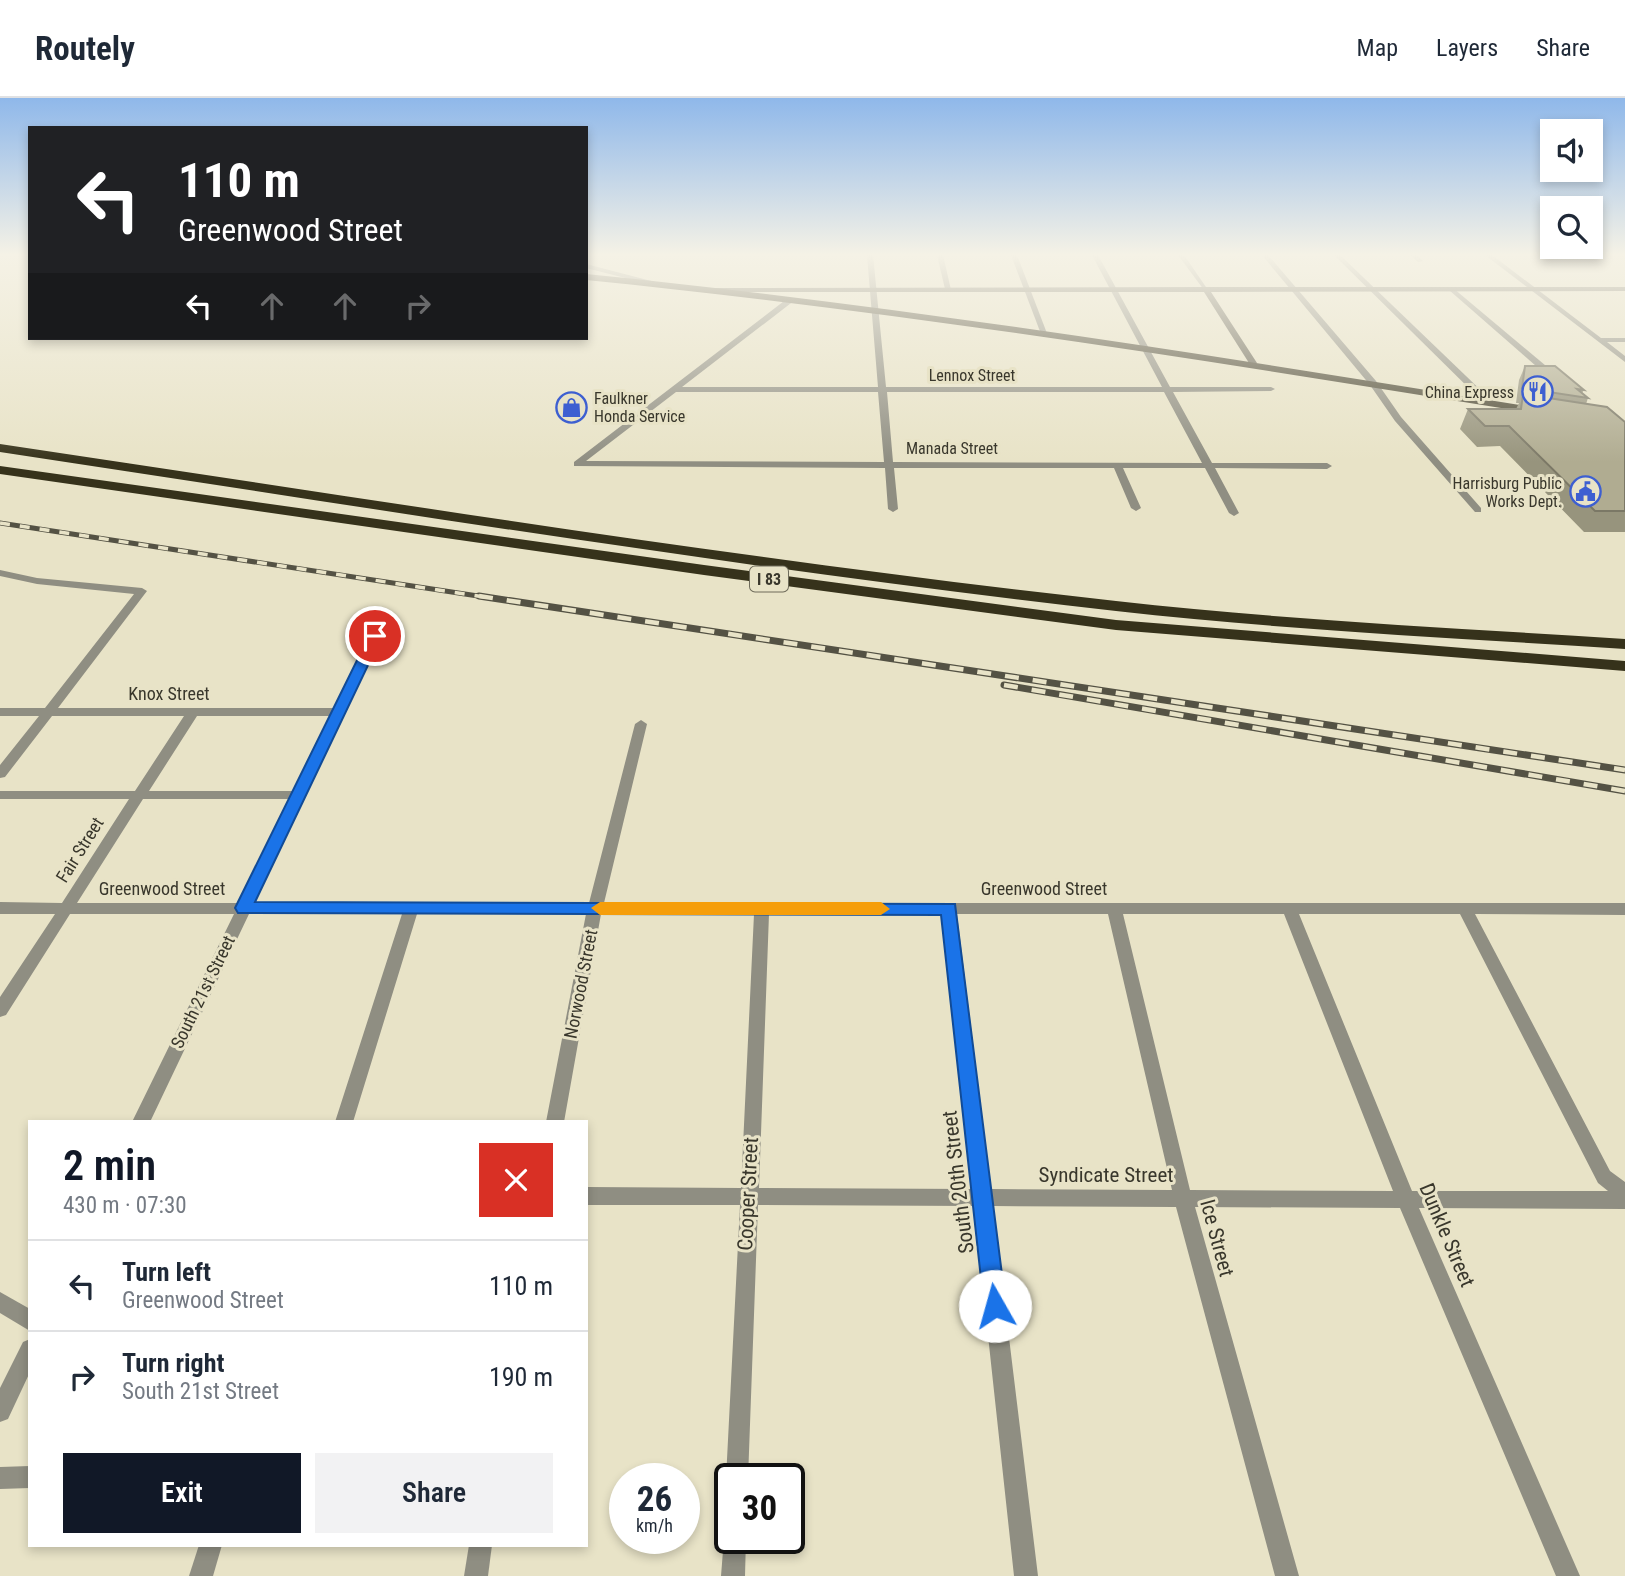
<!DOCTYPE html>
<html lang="en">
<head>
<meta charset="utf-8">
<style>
  :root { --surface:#fff; --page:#f2f2f3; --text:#1f2937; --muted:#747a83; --line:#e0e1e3; --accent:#111827 }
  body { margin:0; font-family:"Roboto Condensed",sans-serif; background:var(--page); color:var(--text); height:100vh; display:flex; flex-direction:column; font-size:26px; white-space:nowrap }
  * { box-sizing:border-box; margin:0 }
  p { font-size:23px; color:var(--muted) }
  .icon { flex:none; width:38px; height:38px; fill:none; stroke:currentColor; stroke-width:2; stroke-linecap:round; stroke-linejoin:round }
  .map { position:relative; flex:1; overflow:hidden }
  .details { position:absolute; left:28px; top:1022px; width:560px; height:427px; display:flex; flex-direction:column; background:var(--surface); border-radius:0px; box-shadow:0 4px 10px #0003 }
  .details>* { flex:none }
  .top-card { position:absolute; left:28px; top:28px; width:560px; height:214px; border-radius:0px; box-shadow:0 4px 10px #0003; background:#202124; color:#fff; overflow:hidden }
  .tools { position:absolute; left:1540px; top:21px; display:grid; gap:14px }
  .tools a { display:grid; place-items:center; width:63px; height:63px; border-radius:0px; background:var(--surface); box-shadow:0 4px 10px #0003; font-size:35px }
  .speed { position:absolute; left:609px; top:1365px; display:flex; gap:14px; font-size:35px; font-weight:700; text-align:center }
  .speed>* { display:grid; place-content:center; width:91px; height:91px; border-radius:50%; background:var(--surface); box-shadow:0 4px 10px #0003; line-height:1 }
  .speed small { font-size:18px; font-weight:400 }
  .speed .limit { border:4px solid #111; border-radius:10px; background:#fff; color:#111 }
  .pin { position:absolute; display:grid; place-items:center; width:60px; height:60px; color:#fff; margin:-30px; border:4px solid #fff; border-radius:50%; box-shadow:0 2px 7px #0007 }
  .me { position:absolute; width:77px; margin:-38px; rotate:353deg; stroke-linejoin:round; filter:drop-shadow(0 0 5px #0008) }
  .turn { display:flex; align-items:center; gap:24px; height:147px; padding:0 35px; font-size:32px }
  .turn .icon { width:91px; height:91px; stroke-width:2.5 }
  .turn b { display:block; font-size:49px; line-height:60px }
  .lanes { display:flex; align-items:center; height:66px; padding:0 35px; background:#0003; justify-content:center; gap:35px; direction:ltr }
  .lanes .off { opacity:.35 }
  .round { display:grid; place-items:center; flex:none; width:74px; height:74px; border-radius:0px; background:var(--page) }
  .summary { display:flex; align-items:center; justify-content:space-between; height:119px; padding:0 35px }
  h1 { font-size:42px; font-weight:600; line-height:52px; color:var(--accent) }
  .cta { display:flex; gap:14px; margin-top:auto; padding:14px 35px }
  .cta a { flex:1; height:80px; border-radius:0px; background:var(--accent); color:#fff; font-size:28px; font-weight:600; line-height:80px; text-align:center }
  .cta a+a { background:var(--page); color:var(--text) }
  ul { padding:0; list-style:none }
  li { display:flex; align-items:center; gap:21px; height:91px; padding:0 35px; border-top:2px solid var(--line) }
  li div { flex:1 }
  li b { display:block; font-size:26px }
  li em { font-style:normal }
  header { display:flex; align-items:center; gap:42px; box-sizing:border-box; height:98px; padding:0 35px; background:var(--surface); border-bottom:2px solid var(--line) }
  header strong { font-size:33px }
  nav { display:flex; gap:38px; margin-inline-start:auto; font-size:24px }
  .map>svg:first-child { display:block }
</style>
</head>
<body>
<header>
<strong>Routely</strong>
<nav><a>Map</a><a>Layers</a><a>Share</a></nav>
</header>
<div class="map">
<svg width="1625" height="1478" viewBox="0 0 1625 1478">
  <rect width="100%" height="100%" fill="#e8e3c7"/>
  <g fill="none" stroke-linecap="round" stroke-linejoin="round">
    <g fill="#8f8e82" fill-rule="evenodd">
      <path d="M867,157H873L886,289H1162L1092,157H1098L1170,289H1271L1275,291L1271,293L1173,294L1212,365H1327L1332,368L1327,371L1215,370L1239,415L1234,418L1229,415L1205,370H1123L1141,410L1136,413L1131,410L1114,370H894L898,411L893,414L888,411L885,370L574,368V364L788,200L795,202L682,289H878ZM676,294H878L884,364L586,363ZM887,294H1164L1202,365L893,364Z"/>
      <polygon points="937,157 943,157 951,192 945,191"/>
      <polygon points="1011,157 1017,157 1048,238 1041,236"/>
      <polygon points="1262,157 1268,157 1376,283 1401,319 1481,410 1481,414 1475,414 1395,323 1370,287"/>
      <polygon points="1334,157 1340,157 1491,302 1491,306 1485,306"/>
      <polygon points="1410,157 1417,157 1423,163 1418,164"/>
      <polygon points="1485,157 1492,157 1601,240 1625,240 1625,244 1607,244 1625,258 1625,264"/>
      <polygon points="1449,190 1453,190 1558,278 1558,282 1552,282 1449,192"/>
      <path d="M0,472L37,480L142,490L147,493L58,610H334L369,538L375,535L379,536L381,538L254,805H589L635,626L641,622L647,626L604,805H1625V817L1475,816L1610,1073L1625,1084V1111L1419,1110L1580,1478H1556L1400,1110L1195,1109L1299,1478H1275L1176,1109L993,1108L1038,1478H1014L974,1108L758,1107L748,1381H730L729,1389L726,1381L740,1107H586V1089L741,1090L754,816H601L564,1024H546L586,816H417L353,1024H335L402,816H249L150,1024H132L234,816H70L6,917L0,919V899L55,816H0V804L62,805L129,701H0V693H135L184,618H52L5,679L0,680V667L39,618H0V610H45L134,496L37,486L0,478ZM197,618H330L294,693H149ZM143,701H289L239,805H77ZM769,816H942L972,1091L759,1090ZM957,816H1108L1172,1092L991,1091ZM1123,816H1284L1393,1093L1190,1092ZM1299,816H1460L1598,1085L1608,1093H1412Z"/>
      <polygon points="0,1194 30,1211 30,1233 0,1215"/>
      <polygon points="30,1241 30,1274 8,1321 0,1324 0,1290 23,1244"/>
      <polygon points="30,1368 30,1390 0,1391 0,1369"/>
      <polygon points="730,1431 730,1440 746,1440 745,1478 721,1478 724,1440"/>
      <polygon points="199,1447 222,1447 213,1478 189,1478"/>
      <polygon points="469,1447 492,1447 488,1478 464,1478"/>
    </g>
    <g fill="#8f8e82" fill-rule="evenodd">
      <polygon points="1178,157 1184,157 1208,192 1204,192"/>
      <polygon points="586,166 659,185 660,186 657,188 586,170"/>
    </g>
    <polygon fill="#686555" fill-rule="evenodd" points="1206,189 1625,189 1625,193 1211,194 1257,265 1253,267 1249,265 1204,194 716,194 712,192 716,190"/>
    <path fill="#4d4935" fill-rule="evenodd" d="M586,176C905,208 1222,259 1539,310L1544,313L1539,316C1222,265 905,214 586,182Z"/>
    <g fill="#36321b" fill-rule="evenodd">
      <path d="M0,346C372,401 743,462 1116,503C1285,522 1455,530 1625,541V551C1455,540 1285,532 1116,513C743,471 372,410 0,354Z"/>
      <polygon points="0,368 704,467 1116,522 1625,563 1625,573 1116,532 704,477 0,376"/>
    </g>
    <defs>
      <polyline id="rail-far1" points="0,425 491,500"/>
      <g id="rail">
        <polyline points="479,498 1625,672"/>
        <polyline points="1004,587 1625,693"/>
      </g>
    </defs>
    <use href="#rail-far1" stroke="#545244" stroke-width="5"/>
    <use href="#rail" stroke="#545244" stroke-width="7"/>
    <use href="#rail-far1" stroke="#e8e3c7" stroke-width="3.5" stroke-dasharray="10" stroke-linecap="butt"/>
    <use href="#rail" stroke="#e8e3c7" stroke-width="4.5" stroke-dasharray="14" stroke-linecap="butt"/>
  </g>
  <polygon fill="#97947d" points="1525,268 1584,292 1582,295 1588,300 1586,306 1625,324 1625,434 1584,434 1500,348 1477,349 1460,331 1468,311 1516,311 1519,305 1516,305 1519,282"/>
  <g fill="#b0ac91" stroke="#7b7866" stroke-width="2">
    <polygon points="1525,268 1555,268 1584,292 1577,291 1588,300 1522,290"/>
    <polygon points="1523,296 1607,309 1625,324 1625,413 1595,413 1509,328 1485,328 1468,311 1521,311"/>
  </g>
  <linearGradient id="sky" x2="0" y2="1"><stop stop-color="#8fb8ea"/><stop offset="0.43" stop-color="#f5f2e6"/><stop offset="1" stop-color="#f5f2e6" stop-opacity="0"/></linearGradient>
  <rect width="1625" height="364" fill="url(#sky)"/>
  <polygon fill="#1a73e8" stroke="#114b97" stroke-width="2" points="375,534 382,538 255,804 955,806 1006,1208 1003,1216 995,1219 987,1216 984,1208 941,817 238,815 235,810 369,538"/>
  <polygon fill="#f59e0b" points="600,804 881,804 890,811 881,817 600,817 591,810"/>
  <defs>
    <symbol id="restaurant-ring" viewBox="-11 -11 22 22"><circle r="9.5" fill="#e8e3c7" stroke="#3d5fd1" stroke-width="1.5"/><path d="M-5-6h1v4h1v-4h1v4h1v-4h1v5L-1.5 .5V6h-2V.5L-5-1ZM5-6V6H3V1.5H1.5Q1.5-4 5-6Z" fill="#3d5fd1"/></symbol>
    <symbol id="shop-ring" viewBox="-11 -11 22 22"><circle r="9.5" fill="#e8e3c7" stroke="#3d5fd1" stroke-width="1.5"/><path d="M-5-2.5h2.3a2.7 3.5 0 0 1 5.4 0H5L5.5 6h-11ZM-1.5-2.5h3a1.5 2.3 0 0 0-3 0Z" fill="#3d5fd1"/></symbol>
    <symbol id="civic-ring" viewBox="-11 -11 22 22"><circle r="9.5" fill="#e8e3c7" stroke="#3d5fd1" stroke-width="1.5"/><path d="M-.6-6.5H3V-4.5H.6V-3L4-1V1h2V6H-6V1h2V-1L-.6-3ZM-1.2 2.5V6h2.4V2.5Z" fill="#3d5fd1"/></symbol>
  </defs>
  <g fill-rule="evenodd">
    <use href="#restaurant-ring" x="1520" y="276" width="35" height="35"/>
    <use href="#shop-ring" x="554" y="292" width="35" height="35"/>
    <use href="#civic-ring" x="1568" y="376" width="35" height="35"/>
  </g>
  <g text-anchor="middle" stroke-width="6" stroke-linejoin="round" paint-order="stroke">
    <g font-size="16" fill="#39372c" stroke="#e8e3c7">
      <text x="972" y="283">Lennox Street</text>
      <text x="952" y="356">Manada Street</text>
    </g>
    <g font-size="16" fill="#39372c" stroke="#e8e3c7" text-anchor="end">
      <text x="1514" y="300">China Express</text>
      <text x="594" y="306" text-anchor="start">Faulkner<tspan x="594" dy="18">Honda Service</tspan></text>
      <text x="1562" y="391">Harrisburg Public<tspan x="1562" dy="18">Works Dept.</tspan></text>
    </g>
    <rect fill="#e8e3c7" stroke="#6e6b5a" stroke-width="2" x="750" y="468.5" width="38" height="25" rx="5"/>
    <g font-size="16" font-weight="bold" fill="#39372c">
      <text x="769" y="487">I 83</text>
    </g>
    <g font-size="18" fill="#39372c" stroke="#e8e3c7">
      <text x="169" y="602">Knox Street</text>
      <text transform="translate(80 752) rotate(-58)" y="6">Fair Street</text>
      <text x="162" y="797">Greenwood Street</text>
      <text x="1044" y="797">Greenwood Street</text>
      <text transform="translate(581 886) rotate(-79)" y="6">Norwood Street</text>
      <text transform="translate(203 894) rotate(-64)" y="6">South 21st Street</text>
    </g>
    <g font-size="21" fill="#39372c" stroke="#e8e3c7">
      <text x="1106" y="1084">Syndicate Street</text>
      <text transform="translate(958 1084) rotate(-97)" y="7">South 20th Street</text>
      <text transform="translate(748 1096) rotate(-87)" y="7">Cooper Street</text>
      <text transform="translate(1447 1137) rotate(67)" y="7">Dunkle Street</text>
      <text transform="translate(1217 1140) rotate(75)" y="7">Ice Street</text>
    </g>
  </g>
</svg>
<div class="tools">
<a><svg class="icon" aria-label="sound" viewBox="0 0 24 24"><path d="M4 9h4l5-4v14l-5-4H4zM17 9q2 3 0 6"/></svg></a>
<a><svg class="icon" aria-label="search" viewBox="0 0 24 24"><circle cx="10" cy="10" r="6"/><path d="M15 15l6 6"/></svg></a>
</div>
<div class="speed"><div>26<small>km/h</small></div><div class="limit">30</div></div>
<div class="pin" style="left:375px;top:538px;background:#d93025"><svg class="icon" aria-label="arrive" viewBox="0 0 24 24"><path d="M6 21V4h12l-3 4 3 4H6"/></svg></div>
<svg class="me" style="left:995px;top:1208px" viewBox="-20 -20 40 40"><circle r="19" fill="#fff"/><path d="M0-13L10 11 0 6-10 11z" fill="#1a73e8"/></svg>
<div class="top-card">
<div class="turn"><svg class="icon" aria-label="left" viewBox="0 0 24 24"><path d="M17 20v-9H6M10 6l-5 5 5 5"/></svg><div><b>110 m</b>Greenwood Street</div></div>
<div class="lanes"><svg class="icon" aria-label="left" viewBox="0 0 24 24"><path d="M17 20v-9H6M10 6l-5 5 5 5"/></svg><svg class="icon off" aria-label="ahead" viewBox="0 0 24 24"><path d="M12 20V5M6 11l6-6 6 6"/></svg><svg class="icon off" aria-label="ahead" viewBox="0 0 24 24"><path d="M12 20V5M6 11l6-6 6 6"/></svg><svg class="icon off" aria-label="right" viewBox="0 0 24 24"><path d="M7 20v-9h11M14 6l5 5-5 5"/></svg></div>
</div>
<section class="details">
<div class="summary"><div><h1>2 min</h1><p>430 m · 07:30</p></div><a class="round" style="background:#d93025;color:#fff"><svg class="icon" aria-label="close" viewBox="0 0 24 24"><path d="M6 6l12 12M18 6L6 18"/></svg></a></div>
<ul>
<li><svg class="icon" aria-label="left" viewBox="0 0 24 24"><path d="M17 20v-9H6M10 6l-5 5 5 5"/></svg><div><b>Turn left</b><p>Greenwood Street</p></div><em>110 m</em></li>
<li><svg class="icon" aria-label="right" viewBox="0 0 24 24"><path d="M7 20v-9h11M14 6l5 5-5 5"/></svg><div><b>Turn right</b><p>South 21st Street</p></div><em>190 m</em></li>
</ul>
<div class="cta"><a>Exit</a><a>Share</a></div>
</section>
</div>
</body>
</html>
